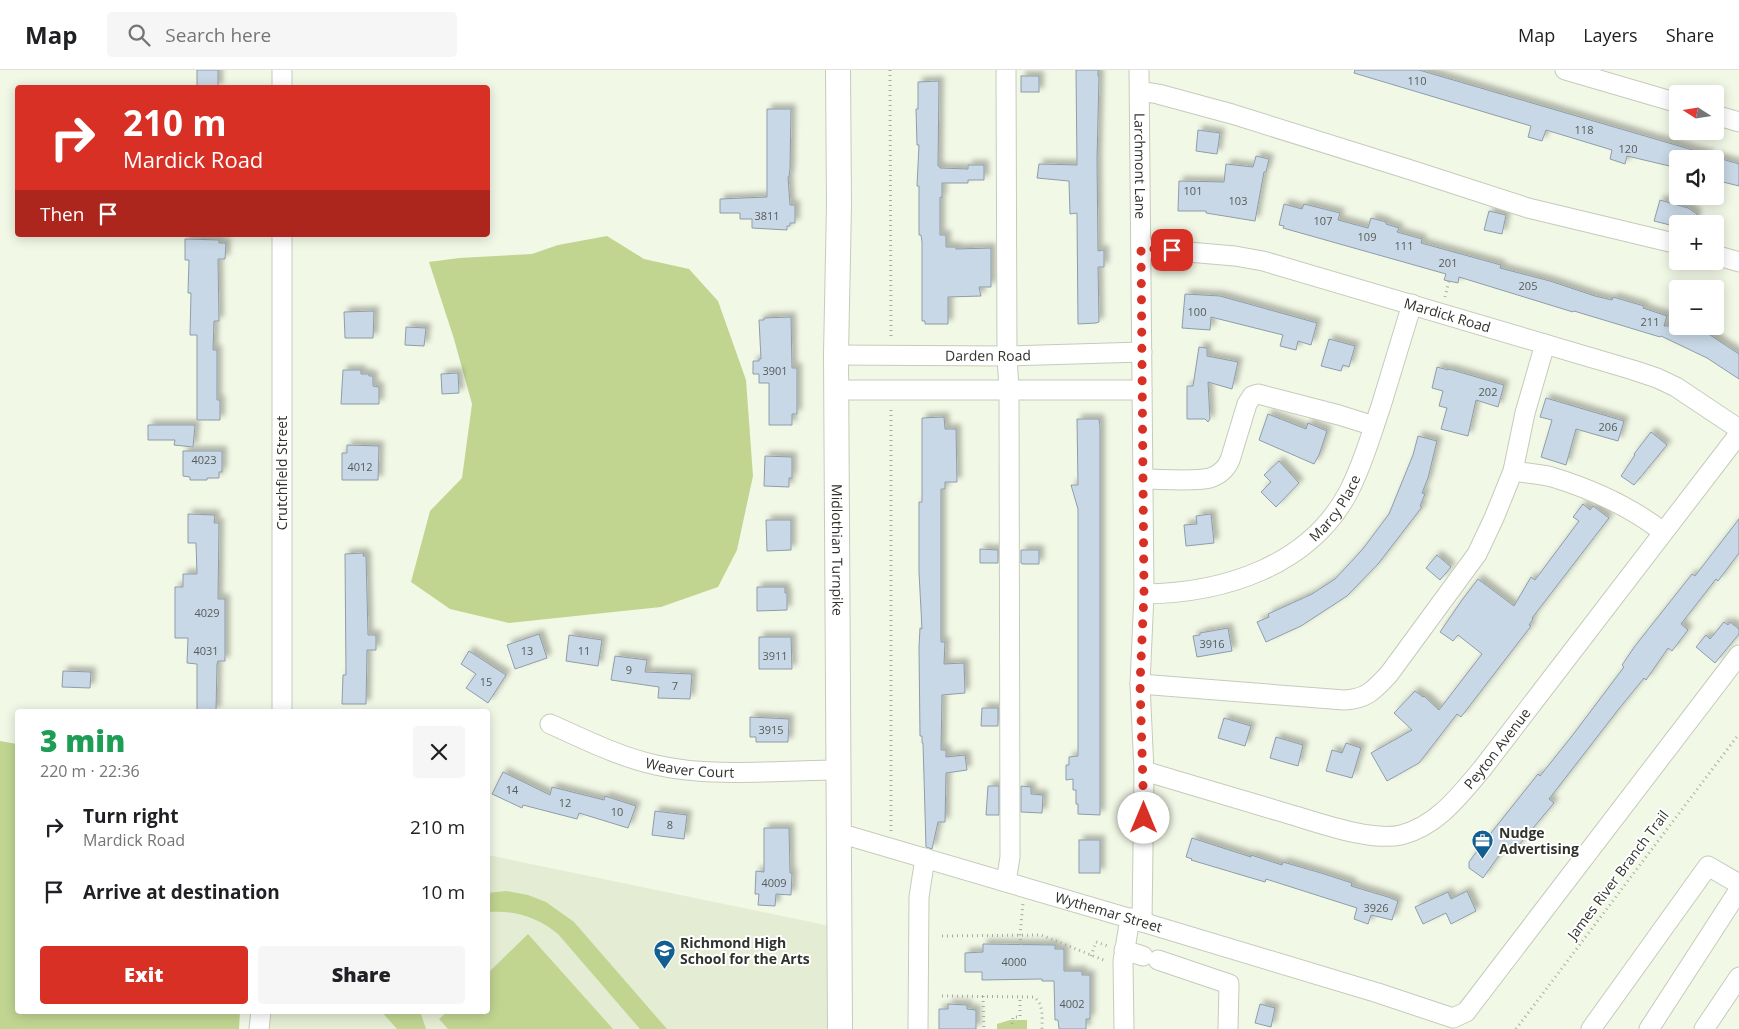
<!DOCTYPE html>
<html lang="en">
<head>
<meta charset="utf-8">
<style>
  :root { --surface:#fff; --page:#f6f6f6; --text:#202124; --muted:#757577; --line:#e0e0e0; --accent:#d93025 }
  body { margin:0; font-family:"Open Sans",sans-serif; background:var(--page); color:var(--text); height:100vh; display:flex; flex-direction:column; font-size:19px; white-space:nowrap }
  * { box-sizing:border-box; margin:0 }
  p { font-size:16px; color:var(--muted) }
  .icon { flex:none; width:28px; height:28px; fill:none; stroke:currentColor; stroke-width:2; stroke-linecap:round; stroke-linejoin:round }
  .map { position:relative; flex:1; overflow:hidden }
  .side { position:absolute; left:15px; top:639px; width:475px; height:305px; display:flex; flex-direction:column; background:var(--surface); border-radius:5px; box-shadow:0 2px 12px #0003 }
  .side>* { flex:none }
  .top-card { position:absolute; left:15px; top:15px; width:475px; height:152px; border-radius:5px; box-shadow:0 2px 12px #0003; background:#d93025; color:#fff; overflow:hidden }
  .needle { width:32px; rotate:282deg }
  .controls { position:absolute; left:1669px; top:15px; display:grid; gap:10px }
  .controls a { display:grid; place-items:center; width:55px; height:55px; border-radius:5px; background:var(--surface); box-shadow:0 2px 12px #0003; font-size:25px }
  .pin { position:absolute; display:grid; place-items:center; width:42px; height:42px; color:#fff; margin:-21px; border-radius:10px; box-shadow:0 2px 8px #0006 }
  .me { position:absolute; width:55px; margin:-28px; rotate:0deg; stroke-linejoin:round; filter:drop-shadow(0 0 4px #0008) }
  .turn { display:flex; align-items:center; gap:18px; height:105px; padding:0 25px; font-size:22px }
  .turn .icon { width:65px; height:65px; stroke-width:2.5 }
  .turn b { display:block; font-size:35px; line-height:42px }
  .then { display:flex; align-items:center; height:48px; padding:0 25px; background:#0003; gap:10px; font-size:19px }
  .round { display:grid; place-items:center; flex:none; width:52px; height:52px; border-radius:5px; background:var(--page) }
  .headline { display:flex; align-items:center; justify-content:space-between; height:85px; padding:0 25px }
  h1 { font-size:30px; font-weight:800; line-height:38px; color:#1e9e55 }
  .action { display:flex; gap:10px; margin-top:auto; padding:10px 25px }
  .action a { flex:1; height:58px; border-radius:5px; background:var(--accent); color:#fff; font-size:20px; font-weight:800; line-height:58px; text-align:center }
  .action a+a { background:var(--page); color:var(--text) }
  ul { padding:0; list-style:none }
  li { display:flex; align-items:center; gap:15px; height:65px; padding:0 25px }
  li div { flex:1 }
  li b { display:block; font-size:19px }
  li em { font-style:normal }
  header { display:flex; align-items:center; gap:30px; box-sizing:border-box; height:70px; padding:0 25px; background:var(--surface); border-bottom:1px solid var(--line) }
  header strong { font-size:24px }
  nav { display:flex; gap:28px; margin-inline-start:auto; font-size:18px }
  .search { width:350px; height:45px; background:var(--page); display:flex; align-items:center; gap:12px; box-sizing:border-box; padding:0 18px; border-radius:5px; color:var(--muted); font-size:19px }
  .map>svg:first-child { display:block }
</style>
</head>
<body>
<header>
<strong>Map</strong>
<div class="search"><svg class="icon" aria-label="search" viewBox="0 0 24 24"><circle cx="10" cy="10" r="6"/><path d="M15 15l6 6"/></svg>Search here</div>
<nav><a>Map</a><a>Layers</a><a>Share</a></nav>
</header>
<div class="map">
<svg width="1739" height="959" viewBox="0 0 1739 959">
  <defs>
    <filter id="shadow"><feDropShadow dx="4.5" dy="-4.5" stdDeviation="2.5" flood-color="#0004"/></filter>
  </defs>
  <rect width="100%" height="100%" fill="#f2f8e6"/>
  <polygon fill="#e4edd3" points="488,785 840,858 841,959 260,959 262,941 488,941"/>
  <g fill="#c1d591">
    <polygon points="607,166 644,189 689,199 718,231 746,310 753,406 737,480 718,517 661,537 509,553 450,539 411,512 430,441 462,408 472,334 454,269 429,192 459,188 532,184 558,175"/>
    <polygon points="0,671 17,674 18,941 240,941 239,959 0,959"/>
    <path d="M506,821L528,825L546,832L574,852L667,959H640L558,864C537,847 515,840 488,842V823Z"/>
    <polygon points="528,864 613,959 448,959 439,949 448,941 488,941 488,903"/>
    <polygon points="381,941 420,941 426,959 397,959"/>
    <polygon points="1010,950 1027,950 1027,959 997,959 997,954"/>
  </g>
  <g fill="#c9d8e6" stroke="#8e9da9" filter="url(#shadow)">
    <rect x="197" y="0" width="21" height="18"/>
    <polygon points="1076,0 1098,0 1098,6 1099,6 1097,89 1098,181 1104,180 1104,197 1098,197 1099,252 1096,253 1078,254 1077,143 1070,144 1069,111 1037,108 1039,94 1077,95"/>
    <polygon points="1355,0 1419,0 1710,85 1709,89 1678,89 1678,98 1627,86 1625,94 1610,89 1612,80 1546,60 1542,71 1528,67 1531,56 1354,3"/>
    <rect x="1021" y="6" width="18" height="16"/>
    <polygon points="939,11 938,96 940,96 940,98 968,99 968,95 984,95 984,110 968,110 968,113 942,113 942,128 940,127 940,165 946,165 946,177 956,177 956,179 991,178 991,217 979,217 981,226 948,227 948,254 925,254 925,251 922,251 922,172 921,165 919,165 919,116 917,116 919,75 917,75 916,39 918,39 918,12"/>
    <polygon points="767,39 791,39 790,99 789,107 788,107 790,135 795,135 795,153 790,153 790,156 787,156 787,160 752,158 752,149 740,149 740,143 720,143 720,129 767,127"/>
    <polygon points="1198,60 1220,63 1217,84 1196,81"/>
    <polygon points="1256,86 1269,89 1266,102 1264,102 1255,151 1206,143 1206,141 1178,141 1179,111 1224,112 1226,94 1253,97"/>
    <polygon points="1715,87 1739,94 1739,116 1715,110"/>
    <polygon points="1660,130 1688,138 1697,144 1694,154 1678,154 1678,157 1654,151"/>
    <polygon points="1284,134 1302,139 1304,134 1340,143 1338,150 1368,158 1371,148 1386,152 1386,154 1399,158 1397,162 1422,169 1421,173 1501,195 1500,198 1550,211 1595,226 1612,230 1613,227 1644,236 1643,238 1667,246 1664,256 1697,256 1708,261 1707,263 1739,284 1739,309 1707,288 1661,266 1660,267 1574,241 1573,242 1459,207 1458,213 1444,210 1446,204 1283,158 1284,156 1279,155"/>
    <polygon points="1489,141 1506,145 1502,164 1484,160"/>
    <polygon points="185,169 219,170 219,173 226,173 225,189 218,189 219,251 214,251 213,280 217,280 217,330 220,330 220,350 197,350 197,265 190,265 191,223 188,223 189,190 185,190"/>
    <polygon points="1185,224 1220,226 1317,253 1311,275 1298,271 1296,280 1280,276 1283,265 1211,247 1210,260 1182,258"/>
    <polygon points="374,241 373,268 345,268 344,242"/>
    <polygon points="791,247 792,298 797,298 797,344 792,344 792,355 769,355 769,313 759,313 759,304 753,304 753,291 759,291 759,289 761,289 759,250 764,250 764,248"/>
    <polygon points="406,257 426,258 424,276 405,275"/>
    <polygon points="1329,269 1355,276 1349,297 1343,295 1341,301 1321,296"/>
    <polygon points="1199,277 1207,278 1207,286 1238,292 1232,319 1208,312 1210,349 1208,352 1205,349 1187,349 1187,316 1193,316"/>
    <polygon points="1437,297 1448,300 1449,299 1504,315 1498,337 1476,330 1468,366 1441,359 1447,338 1439,336 1443,321 1432,318"/>
    <polygon points="343,300 361,300 361,304 369,304 369,306 373,306 373,316 379,317 379,334 341,334"/>
    <polygon points="458,303 459,323 442,324 441,304"/>
    <polygon points="1546,328 1624,351 1618,371 1576,359 1566,395 1541,387 1552,350 1540,347"/>
    <polygon points="1268,344 1306,359 1308,353 1327,361 1319,385 1314,394 1259,370"/>
    <polygon points="944,347 945,359 956,359 957,412 945,412 945,419 941,419 941,572 945,572 944,594 964,593 965,623 942,625 941,680 946,680 946,687 965,685 967,700 946,703 945,752 938,752 932,779 926,777 923,673 922,673 922,666 920,666 919,578 920,558 922,559 919,502 919,432 922,432 922,348"/>
    <polygon points="1077,349 1099,349 1100,357 1100,745 1078,744 1078,734 1076,734 1076,720 1073,720 1073,709 1066,710 1066,695 1069,695 1069,687 1078,686 1078,439 1071,415 1078,415"/>
    <polygon points="148,355 195,355 193,377 174,375 175,370 148,370"/>
    <polygon points="1651,362 1667,375 1634,415 1621,406 1635,385 1634,384"/>
    <polygon points="1418,366 1437,371 1428,408 1422,423 1425,424 1420,436 1422,437 1378,494 1347,526 1301,556 1266,572 1257,552 1269,547 1268,544 1312,524 1335,509 1362,480 1389,444 1413,385"/>
    <polygon points="347,375 379,376 378,410 342,410 342,383 347,383"/>
    <polygon points="183,381 222,381 222,402 219,402 219,408 207,408 207,410 190,410 190,407 183,406"/>
    <polygon points="765,386 792,387 792,408 789,408 789,417 764,416"/>
    <polygon points="1279,391 1299,413 1276,437 1261,422 1271,412 1264,405"/>
    <polygon points="1583,434 1590,440 1593,436 1609,448 1532,548 1533,549 1529,555 1531,556 1461,647 1457,644 1419,693 1387,711 1371,683 1412,660 1394,643 1415,621 1423,627 1424,626 1439,640 1482,584 1458,565 1453,571 1440,562 1462,530 1478,509 1514,536 1531,507 1535,510 1579,451 1573,447"/>
    <polygon points="188,444 215,445 214,453 219,453 218,529 225,529 225,591 218,591 217,594 216,641 197,641 197,594 187,593 188,568 175,568 175,517 183,517 183,504 197,504 196,473 188,473"/>
    <polygon points="1211,444 1214,473 1186,476 1184,455 1197,454 1196,446"/>
    <polygon points="1739,449 1739,483 1718,511 1716,509 1681,554 1688,560 1672,581 1668,578 1646,610 1644,608 1618,640 1549,729 1554,733 1513,782 1505,777 1483,808 1469,798 1469,792 1483,773 1538,704 1540,706 1572,666 1624,597 1622,595 1635,576 1692,504 1695,506"/>
    <polygon points="766,450 791,450 791,480 767,481"/>
    <polygon points="980,479 998,480 998,493 980,493"/>
    <polygon points="1021,480 1039,480 1039,494 1022,494 1021,493"/>
    <polygon points="364,483 363,486 366,486 368,565 376,565 376,580 367,580 366,634 342,634 343,605 346,605 345,484"/>
    <polygon points="1437,485 1451,497 1440,510 1426,498"/>
    <polygon points="757,517 785,517 785,523 787,523 787,540 757,541"/>
    <polygon points="1724,552 1728,555 1730,552 1739,559 1739,564 1715,593 1696,577 1706,565 1710,569"/>
    <polygon points="1228,558 1232,581 1197,587 1193,566 1200,565 1200,563"/>
    <polygon points="539,564 547,588 515,599 507,575"/>
    <polygon points="569,565 602,570 598,596 566,591"/>
    <polygon points="759,567 791,567 792,599 759,599"/>
    <polygon points="469,581 506,605 488,633 466,618 476,604 461,594"/>
    <polygon points="615,586 647,590 645,602 692,604 690,629 658,628 659,617 611,610"/>
    <polygon points="63,601 91,602 90,618 62,617"/>
    <polygon points="982,638 998,638 998,656 981,656"/>
    <polygon points="750,647 789,649 788,672 756,672 756,667 750,667"/>
    <polygon points="1224,648 1251,656 1245,676 1218,668"/>
    <polygon points="1276,667 1303,675 1298,696 1270,688"/>
    <polygon points="1346,673 1361,678 1352,708 1326,701 1332,680 1342,683"/>
    <polygon points="503,702 550,725 552,717 604,730 605,726 636,736 628,758 579,743 577,749 523,735 522,738 492,724"/>
    <polygon points="988,716 999,716 999,745 986,745"/>
    <polygon points="1021,716 1031,717 1031,724 1043,725 1042,743 1021,742"/>
    <polygon points="655,741 687,745 684,769 652,765"/>
    <polygon points="764,758 789,758 790,803 792,803 791,825 776,824 775,836 758,835 759,824 755,824 756,801 764,802"/>
    <polygon points="1192,768 1251,787 1251,785 1282,795 1283,792 1321,803 1352,813 1351,816 1388,827 1398,831 1392,850 1371,845 1368,854 1354,849 1357,838 1266,809 1265,812 1191,790 1192,789 1186,787"/>
    <rect x="1079" y="770" width="21" height="33"/>
    <polygon points="1467,821 1476,841 1451,854 1446,843 1423,854 1415,837 1448,822 1451,829"/>
    <polygon points="983,874 1055,875 1055,879 1064,879 1064,901 1082,901 1082,905 1090,905 1090,949 1086,949 1086,959 1059,959 1058,950 1055,950 1054,911 1042,911 1042,909 982,910 982,902 965,902 965,883 983,882"/>
    <polygon points="948,934 967,935 967,939 976,940 976,959 939,959 939,939 948,939"/>
    <polygon points="1260,934 1275,938 1271,957 1255,953"/>
  </g>
  <g fill="none" stroke-linecap="round" stroke-linejoin="round">
    <defs>
      <g id="minor">
        <polyline points="282,0 282,18"/>
        <path id="s1" d="M1139,0L1144,524L1140,614L1144,701L1142,852"/>
        <polyline points="1565,0 1678,33"/>
        <polyline points="1140,21 1158,24 1232,44 1411,100 1528,138 1678,174"/>
        <polyline points="1715,45 1739,52"/>
        <path id="s2" d="M1141,178L1235,186L1263,191L1633,300L1657,308L1676,317L1739,359"/>
        <polyline points="1715,185 1739,192"/>
        <path id="s3" d="M836,285L1007,286L1142,282"/>
        <polyline points="837,320 1142,320"/>
        <path d="M1513,401C1526,403 1539,404 1552,407C1591,419 1631,437 1663,462"/>
        <path d="M1143,409C1161,409 1193,412 1210,408C1219,405 1226,399 1230,390L1247,334L1252,326L1258,324L1339,345L1374,356"/>
        <path id="s4" d="M1144,524C1224,523 1310,496 1349,421C1363,394 1371,365 1381,336C1391,302 1402,268 1412,234"/>
        <path d="M1140,614L1344,630C1367,629 1374,620 1389,604L1477,484L1494,448L1513,401L1525,343L1545,274"/>
        <polyline points="282,641 282,165"/>
        <path id="s5" d="M550,654C584,669 619,687 656,695C710,708 781,700 838,700"/>
        <path id="s6" d="M1144,701C1190,715 1236,728 1282,742C1314,751 1369,772 1401,765C1437,756 1459,726 1482,699L1739,364"/>
        <path id="s7" d="M839,763L1142,852L1378,923L1453,948L1466,942L1739,585"/>
        <polyline points="1006,812 1010,787 1009,319 1007,286 1006,0"/>
        <polyline points="1124,880 1143,886"/>
        <polyline points="1158,890 1229,914 1228,959"/>
        <polyline points="259,959 261,941"/>
        <polyline points="918,959 919,827 925,788"/>
        <polyline points="1124,959 1123,891 1130,848"/>
        <polyline points="1591,959 1708,796 1739,814"/>
        <polyline points="1649,959 1739,820"/>
        <polyline points="1704,959 1739,907"/>
      </g>
      <g id="major">
        <path id="s8" d="M838,0L839,135L836,285L840,959"/>
      </g>
    </defs>
    <use href="#minor" stroke="#c5cbba" stroke-width="21"/>
    <use href="#major" stroke="#c5cbba" stroke-width="26"/>
    <g stroke="#a8ad9f" stroke-width="3" stroke-dasharray="1 4" stroke-linecap="butt">
      <polyline points="890,0 891,269"/>
      <polyline points="1445,227 1449,211"/>
      <polyline points="891,761 891,338"/>
      <polyline points="942,866 1041,865 1106,891"/>
      <polyline points="1021,875 1020,865 1023,833"/>
      <polyline points="1091,886 1096,872 1108,876"/>
      <path d="M942,926L1034,927C1044,935 1042,947 1042,959"/>
      <polyline points="983,926 984,959"/>
      <polyline points="1012,954 1013,947 1020,947 1020,926"/>
      <polyline points="1516,959 1739,664"/>
    </g>
    <use href="#minor" stroke="#fff" stroke-width="19"/>
    <use href="#major" stroke="#fff" stroke-width="24"/>
  </g>
  <g fill="none" stroke-linecap="round" stroke-linejoin="round">
    <polyline stroke="#d93025" stroke-width="9" stroke-dasharray="0 16.2" points="1144,748 1140,614 1144,524 1141,178 1172,180"/>
  </g>
  <defs>
    <symbol id="office-pin" viewBox="-11 -11 22 30"><path d="M0 17L-7.5 6A9.5 9.5 0 1 1 7.5 6Z" fill="#135f92" stroke="#fff"/><path d="M-6-3h4V-5.5h4V-3h4V5H-6ZM-1-4.5V-3h2v-1.5ZM-6 0V1H6V0Z" fill="#fff"/></symbol>
    <symbol id="school-pin" viewBox="-11 -11 22 30"><path d="M0 17L-7.5 6A9.5 9.5 0 1 1 7.5 6Z" fill="#135f92" stroke="#fff"/><path d="M0-5L7-2L0 1L-7-2ZM-4 1L0 2.5L4 1V4Q0 6-4 4Z" fill="#fff"/></symbol>
  </defs>
  <g fill-rule="evenodd">
    <use href="#office-pin" x="1470" y="758" width="25" height="34"/>
    <use href="#school-pin" x="652" y="868" width="25" height="34"/>
  </g>
  <g text-anchor="middle" stroke-width="4" stroke-linejoin="round" paint-order="stroke">
    <g font-size="11" fill="#565c5a">
      <text x="1417" y="15">110</text>
      <text x="1584" y="64">118</text>
      <text x="1628" y="83">120</text>
      <text x="1193" y="125">101</text>
      <text x="1238" y="135">103</text>
      <text x="767" y="150">3811</text>
      <text x="1323" y="155">107</text>
      <text x="1367" y="171">109</text>
      <text x="1404" y="180">111</text>
      <text x="1448" y="197">201</text>
      <text x="1528" y="220">205</text>
      <text x="1197" y="246">100</text>
      <text x="1650" y="256">211</text>
      <text x="775" y="305">3901</text>
      <text x="1488" y="326">202</text>
      <text x="1608" y="361">206</text>
      <text x="204" y="394">4023</text>
      <text x="360" y="401">4012</text>
      <text x="207" y="547">4029</text>
      <text x="1212" y="578">3916</text>
      <text x="206" y="585">4031</text>
      <text x="527" y="585">13</text>
      <text x="584" y="585">11</text>
      <text x="775" y="590">3911</text>
      <text x="629" y="604">9</text>
      <text x="486" y="616">15</text>
      <text x="675" y="620">7</text>
      <text x="771" y="664">3915</text>
      <text x="512" y="724">14</text>
      <text x="565" y="737">12</text>
      <text x="617" y="746">10</text>
      <text x="670" y="759">8</text>
      <text x="774" y="817">4009</text>
      <text x="1376" y="842">3926</text>
      <text x="1014" y="896">4000</text>
      <text x="1072" y="938">4002</text>
    </g>
    <g font-size="14" fill="#30322c" stroke="#fff">
      <text dy="5" stroke="none"><textPath href="#s1" startOffset="96">Larchmont Lane</textPath></text>
      <text dy="5" stroke="none"><textPath href="#s2" startOffset="315">Mardick Road</textPath></text>
      <text dy="5" stroke="none"><textPath href="#s3" startOffset="152">Darden Road</textPath></text>
      <text transform="translate(282 403) rotate(-90)" y="5">Crutchfield Street</text>
      <text dy="5" stroke="none"><textPath href="#s4" startOffset="219">Marcy Place</textPath></text>
      <text dy="5" stroke="none"><textPath href="#s8" startOffset="480">Midlothian Turnpike</textPath></text>
      <text dy="5" stroke="none"><textPath href="#s6" startOffset="398">Peyton Avenue</textPath></text>
      <text dy="5" stroke="none"><textPath href="#s5" startOffset="148">Weaver Court</textPath></text>
      <text transform="translate(1618 805) rotate(-53)" y="5">James River Branch Trail</text>
      <text dy="5" stroke="none"><textPath href="#s7" startOffset="281">Wythemar Street</textPath></text>
    </g>
    <g font-size="14" font-weight="bold" fill="#30322c" stroke="#fff" text-anchor="start">
      <text x="1499" y="768">Nudge<tspan x="1499" dy="16">Advertising</tspan></text>
      <text x="680" y="878">Richmond High<tspan x="680" dy="16">School for the Arts</tspan></text>
    </g>
  </g>
</svg>
<div class="controls">
<a><svg class="needle" viewBox="-14 -14 28 28"><path d="M0-13l5 13h-10z" fill="#e53935"/><path d="M0 13l5-13h-10z" fill="#757577"/></svg></a>
<a><svg class="icon" aria-label="sound" viewBox="0 0 24 24"><path d="M4 9h4l5-4v14l-5-4H4zM17 9q2 3 0 6"/></svg></a>
<a>+</a>
<a>−</a>
</div>
<div class="pin" style="left:1172px;top:180px;background:#d93025"><svg class="icon" aria-label="arrive" viewBox="0 0 24 24"><path d="M6 21V4h12l-3 4 3 4H6"/></svg></div>
<svg class="me" style="left:1144px;top:748px" viewBox="-20 -20 40 40"><circle r="19" fill="#fff"/><path d="M0-13L10 11 0 6-10 11z" fill="#d93025"/></svg>
<div class="top-card">
<div class="turn"><svg class="icon" aria-label="right" viewBox="0 0 24 24"><path d="M7 20v-9h11M14 6l5 5-5 5"/></svg><div><b>210 m</b>Mardick Road</div></div>
<div class="then">Then<svg class="icon" aria-label="arrive" viewBox="0 0 24 24"><path d="M6 21V4h12l-3 4 3 4H6"/></svg></div>
</div>
<section class="side">
<div class="headline"><div><h1>3 min</h1><p>220 m · 22:36</p></div><a class="round"><svg class="icon" aria-label="close" viewBox="0 0 24 24"><path d="M6 6l12 12M18 6L6 18"/></svg></a></div>
<ul>
<li><svg class="icon" aria-label="right" viewBox="0 0 24 24"><path d="M7 20v-9h11M14 6l5 5-5 5"/></svg><div><b>Turn right</b><p>Mardick Road</p></div><em>210 m</em></li>
<li><svg class="icon" aria-label="arrive" viewBox="0 0 24 24"><path d="M6 21V4h12l-3 4 3 4H6"/></svg><div><b>Arrive at destination</b></div><em>10 m</em></li>
</ul>
<div class="action"><a>Exit</a><a>Share</a></div>
</section>
</div>
</body>
</html>
